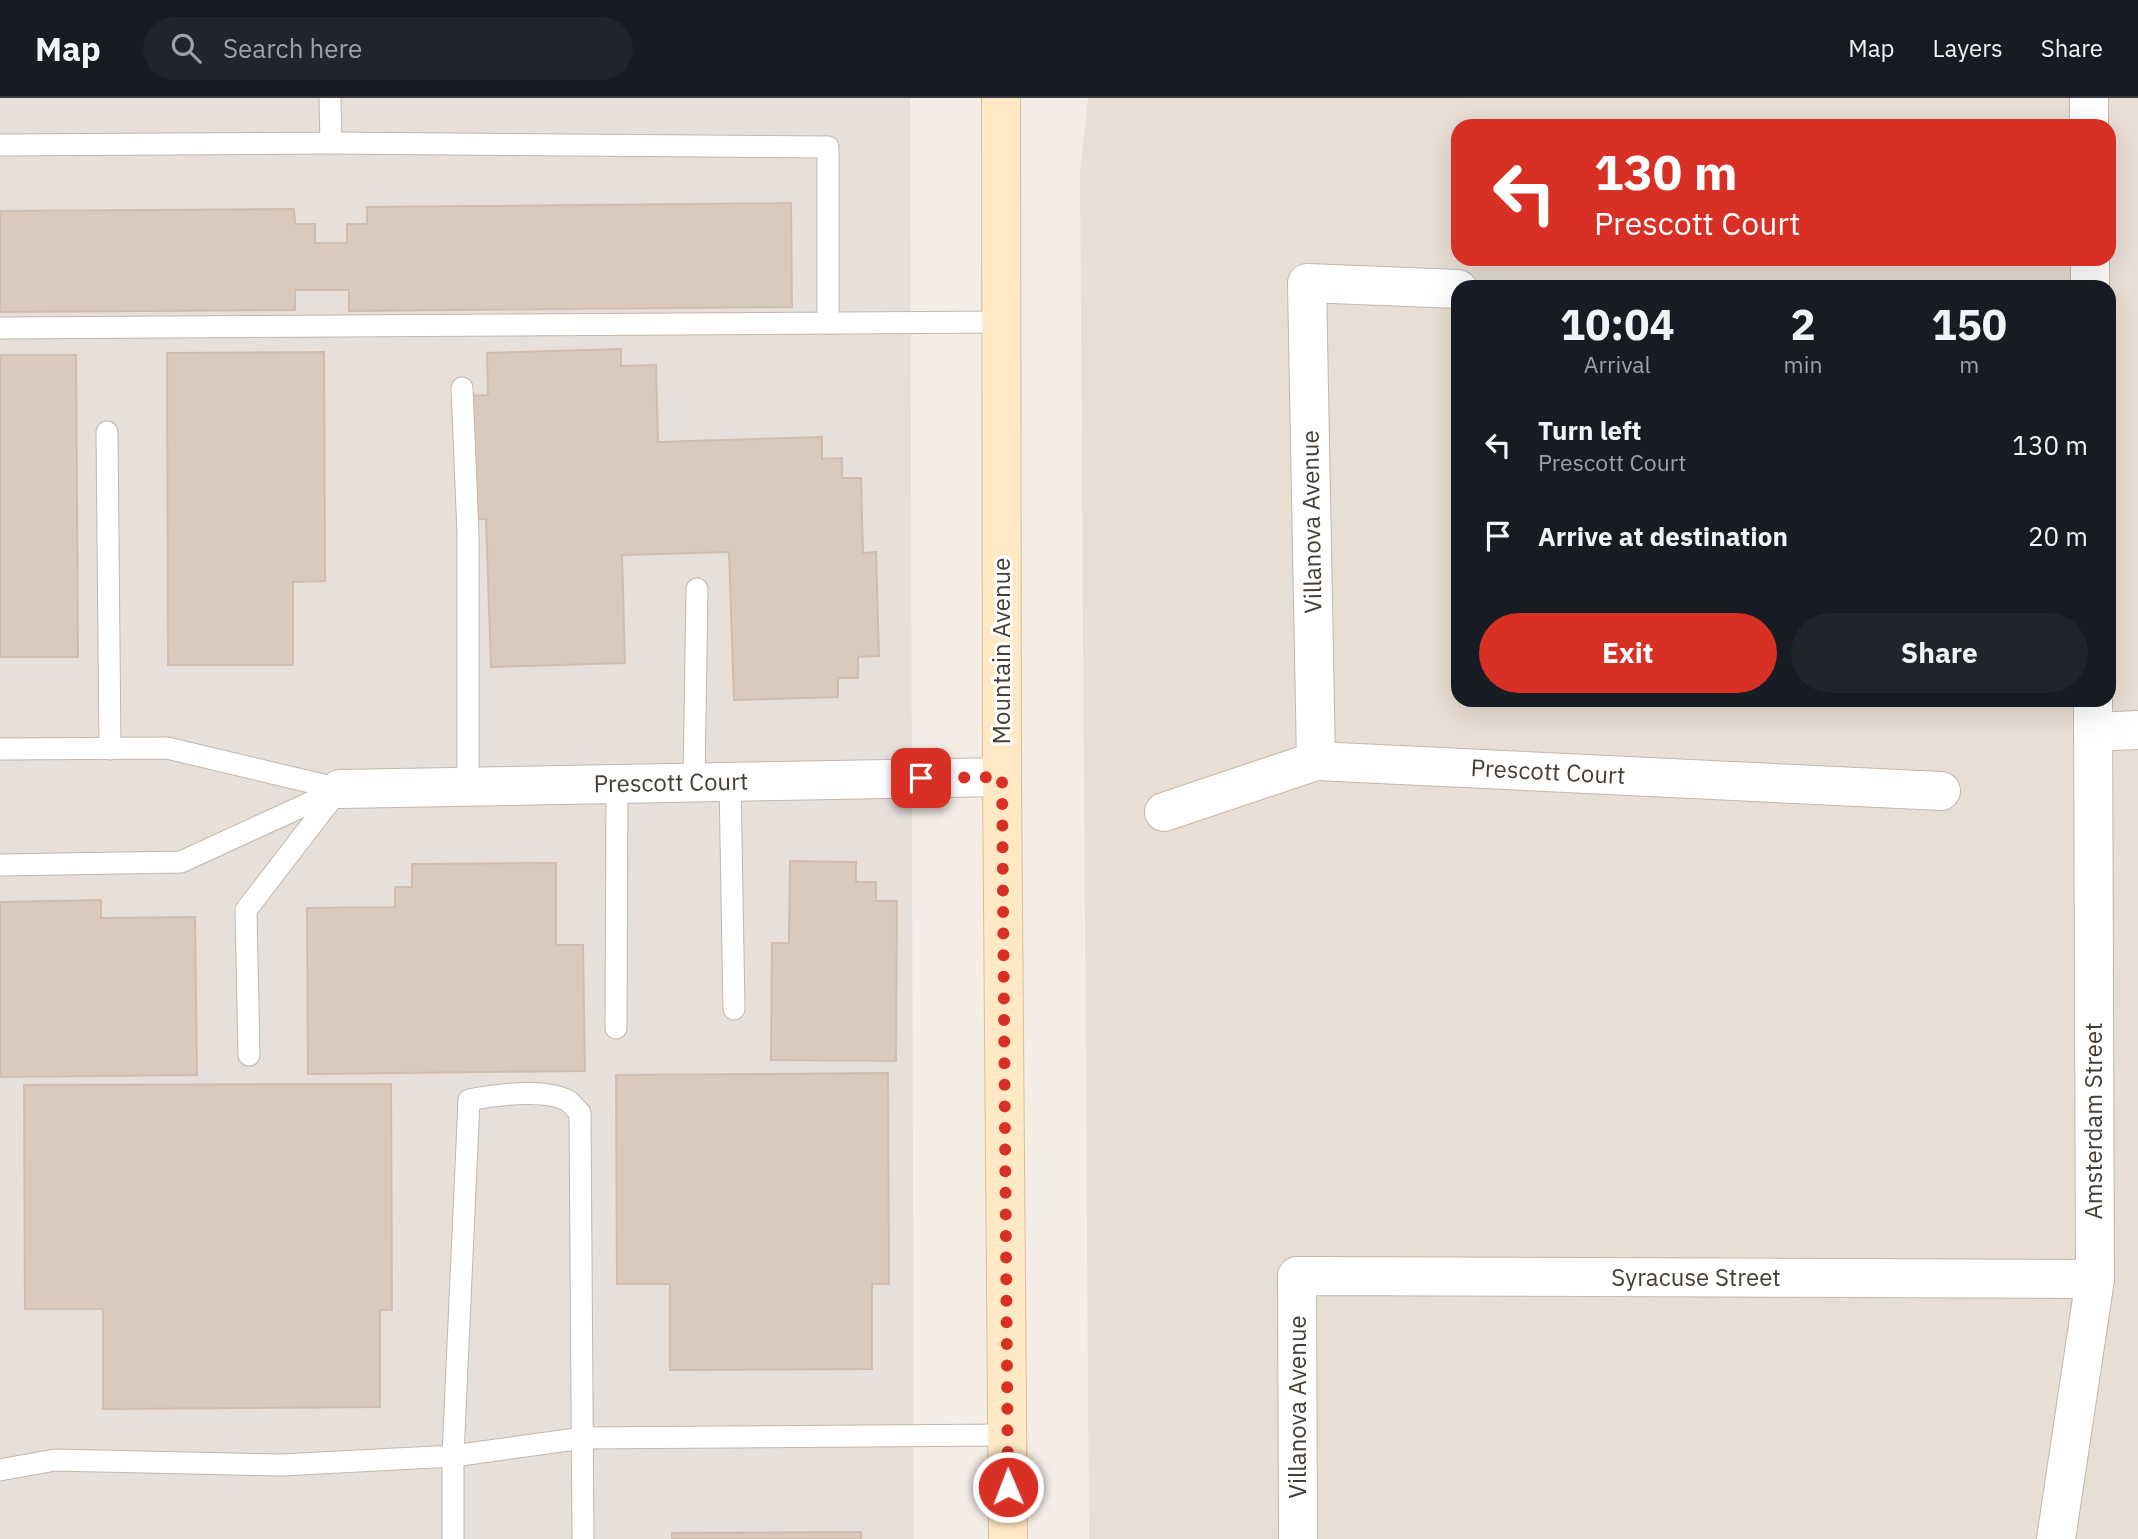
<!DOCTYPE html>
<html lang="en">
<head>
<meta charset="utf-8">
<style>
  :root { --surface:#171b24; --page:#20242c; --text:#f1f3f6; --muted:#9ea1a6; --line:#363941; --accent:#d93025 }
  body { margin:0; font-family:"IBM Plex Sans",sans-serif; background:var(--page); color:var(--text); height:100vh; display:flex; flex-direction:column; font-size:26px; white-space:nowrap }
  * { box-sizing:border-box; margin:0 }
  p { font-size:23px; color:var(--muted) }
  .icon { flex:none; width:38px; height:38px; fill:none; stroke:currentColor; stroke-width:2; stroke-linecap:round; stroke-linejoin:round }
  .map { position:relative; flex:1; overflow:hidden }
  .side { position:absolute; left:1451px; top:182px; width:665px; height:427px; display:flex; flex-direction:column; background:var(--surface); border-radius:21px; box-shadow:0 7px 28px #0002 }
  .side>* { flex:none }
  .top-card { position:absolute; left:1451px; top:21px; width:665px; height:147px; border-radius:21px; box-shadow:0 7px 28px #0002; background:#d93025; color:#fff; overflow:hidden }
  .pin { position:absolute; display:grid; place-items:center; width:60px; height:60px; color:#fff; margin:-30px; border-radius:14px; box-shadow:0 4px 10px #0006 }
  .me { position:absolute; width:77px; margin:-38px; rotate:359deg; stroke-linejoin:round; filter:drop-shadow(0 0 5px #0008) }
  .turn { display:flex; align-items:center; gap:24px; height:147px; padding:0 28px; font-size:32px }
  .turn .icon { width:91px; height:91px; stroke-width:2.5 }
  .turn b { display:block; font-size:49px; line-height:60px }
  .eta { display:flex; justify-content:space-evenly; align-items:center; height:119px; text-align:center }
  .eta b { font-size:42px; font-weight:700; line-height:49px }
  .action { display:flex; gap:14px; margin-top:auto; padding:14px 28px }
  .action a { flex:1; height:80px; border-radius:42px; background:var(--accent); color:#fff; font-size:28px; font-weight:700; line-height:80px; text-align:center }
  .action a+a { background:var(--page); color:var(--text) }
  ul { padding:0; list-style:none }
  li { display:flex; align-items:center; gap:21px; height:91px; padding:0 28px }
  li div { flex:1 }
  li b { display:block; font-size:26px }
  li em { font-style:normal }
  header { display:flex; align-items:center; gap:42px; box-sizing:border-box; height:98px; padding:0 35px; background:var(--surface); border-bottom:2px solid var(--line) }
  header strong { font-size:33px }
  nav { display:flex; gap:38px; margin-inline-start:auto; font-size:24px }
  .search { width:490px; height:63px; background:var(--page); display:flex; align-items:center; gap:18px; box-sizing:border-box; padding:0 24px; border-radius:38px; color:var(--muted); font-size:26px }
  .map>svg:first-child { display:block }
</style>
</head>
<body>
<header>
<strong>Map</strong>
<div class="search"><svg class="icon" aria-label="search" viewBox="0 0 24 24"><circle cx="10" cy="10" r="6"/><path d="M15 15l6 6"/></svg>Search here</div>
<nav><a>Map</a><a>Layers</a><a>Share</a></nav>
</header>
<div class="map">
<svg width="2138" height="1441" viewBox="0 0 2138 1441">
  <rect width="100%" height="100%" fill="#f4ede5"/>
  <path fill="#e8ded3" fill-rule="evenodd" d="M1088,0H2138V1441H1089L1080,73ZM1458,28H2109V161H1458ZM1458,189H2109V602H1458Z"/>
  <polygon fill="#e6dfda" points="0,0 910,0 914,1441 0,1441"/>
  <g fill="#d9cabd" stroke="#d1bdad" stroke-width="2">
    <polygon points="791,105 792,209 349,213 349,192 295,192 295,212 0,214 0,113 294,111 295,126 315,126 315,145 347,145 347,126 367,126 367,109"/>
    <polygon points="621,251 621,268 656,267 658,344 822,339 822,361 842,360 842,380 861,380 863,455 876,454 879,558 858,559 858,580 838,580 838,599 734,602 729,454 622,457 625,565 491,569 486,421 475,421 471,298 488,297 487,255"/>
    <polygon points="324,254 325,483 293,484 293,567 168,567 167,255"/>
    <polygon points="0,257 76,257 78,559 0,559"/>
    <polygon points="790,763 856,764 856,784 876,784 876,803 897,803 896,963 771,962 772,845 789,845"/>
    <polygon points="556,765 556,847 583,847 585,973 308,976 307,810 395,809 395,789 412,789 412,766"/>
    <polygon points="101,802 101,820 195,819 197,977 0,979 0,804"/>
    <polygon points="888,975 889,1186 872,1186 872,1271 670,1272 670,1186 617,1186 616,977"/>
    <polygon points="391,986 392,1212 380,1212 380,1309 103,1311 103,1211 25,1211 24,987"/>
    <polygon points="861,1434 861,1441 672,1441 672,1435"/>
  </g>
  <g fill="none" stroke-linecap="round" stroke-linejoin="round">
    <defs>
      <g id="lane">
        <polyline points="331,45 828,49 828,225"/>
        <polyline points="0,47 331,45 330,0"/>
        <polyline points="0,230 1001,224"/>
        <polyline points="462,290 468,436 468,688"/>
        <polyline points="107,334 110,651"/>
        <polyline points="0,651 167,650 340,691"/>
        <polyline points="730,684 734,911"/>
        <polyline points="694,685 697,491"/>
        <polyline points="0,767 181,764 340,691"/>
        <polyline points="616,930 617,686"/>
        <polyline points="249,957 246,812 336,695"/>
        <path d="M0,1372L55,1362L282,1367L453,1358L469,1002C495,997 545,990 568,1003C572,1006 577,1012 580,1015L583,1441"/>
        <polyline points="453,1441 453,1358 583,1340 1007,1337"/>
      </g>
      <g id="street">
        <polyline points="2089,0 2089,28"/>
        <polyline points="2090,161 2090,189"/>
        <polyline points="2093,634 2138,632"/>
        <polyline points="1316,663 1307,185 1458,191"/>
        <polyline points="340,691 1002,679"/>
        <polyline points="1164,714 1316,663 1941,693"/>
        <polyline points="1298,1441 1297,1178 2095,1181"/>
        <polyline points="2056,1441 2095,1181 2093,602"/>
      </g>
      <polyline id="secondary" points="1001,0 1002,679 1008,1441"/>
    </defs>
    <use href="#lane" stroke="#c3b6aa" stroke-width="23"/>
    <use href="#street" stroke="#c3b6aa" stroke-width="40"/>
    <use href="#secondary" stroke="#dabd94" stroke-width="40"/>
    <use href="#lane" stroke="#fff" stroke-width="21"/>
    <use href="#street" stroke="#fff" stroke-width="38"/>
    <use href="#secondary" stroke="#ffe8c4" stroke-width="38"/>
  </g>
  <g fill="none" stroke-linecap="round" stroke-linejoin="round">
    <polyline stroke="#d93025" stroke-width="12" stroke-dasharray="0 21.6" points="921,680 1002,679 1008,1389"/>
  </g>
  <g text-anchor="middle" stroke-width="6" stroke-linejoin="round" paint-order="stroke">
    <g font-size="24" fill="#473d34" stroke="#fff">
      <text transform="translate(1312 424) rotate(-91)" y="8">Villanova Avenue</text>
      <text transform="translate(1002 553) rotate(-90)" y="8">Mountain Avenue</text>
      <text transform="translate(1548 674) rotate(3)" y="8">Prescott Court</text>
      <text transform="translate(671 685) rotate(-1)" y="8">Prescott Court</text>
      <text transform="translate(2094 1023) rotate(-90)" y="8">Amsterdam Street</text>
      <text x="1696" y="1188">Syracuse Street</text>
      <text transform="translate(1298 1309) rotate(-90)" y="8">Villanova Avenue</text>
    </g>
  </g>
</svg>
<div class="pin" style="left:921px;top:680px;background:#d93025"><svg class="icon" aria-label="arrive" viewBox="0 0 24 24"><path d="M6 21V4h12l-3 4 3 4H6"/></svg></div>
<svg class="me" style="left:1008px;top:1389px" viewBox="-20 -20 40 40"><circle r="17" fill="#d93025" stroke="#fff" stroke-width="3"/><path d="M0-11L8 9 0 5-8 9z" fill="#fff"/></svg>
<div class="top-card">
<div class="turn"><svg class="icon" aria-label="left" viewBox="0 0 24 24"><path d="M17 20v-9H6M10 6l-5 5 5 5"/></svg><div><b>130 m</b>Prescott Court</div></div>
</div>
<section class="side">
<div class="eta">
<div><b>10:04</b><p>Arrival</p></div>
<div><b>2</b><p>min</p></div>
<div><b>150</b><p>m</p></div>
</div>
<ul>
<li><svg class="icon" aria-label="left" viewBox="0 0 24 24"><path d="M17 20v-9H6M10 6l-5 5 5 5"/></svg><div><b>Turn left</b><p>Prescott Court</p></div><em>130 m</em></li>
<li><svg class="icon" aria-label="arrive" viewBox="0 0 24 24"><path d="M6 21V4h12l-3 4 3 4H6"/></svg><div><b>Arrive at destination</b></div><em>20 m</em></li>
</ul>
<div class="action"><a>Exit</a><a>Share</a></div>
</section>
</div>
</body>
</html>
